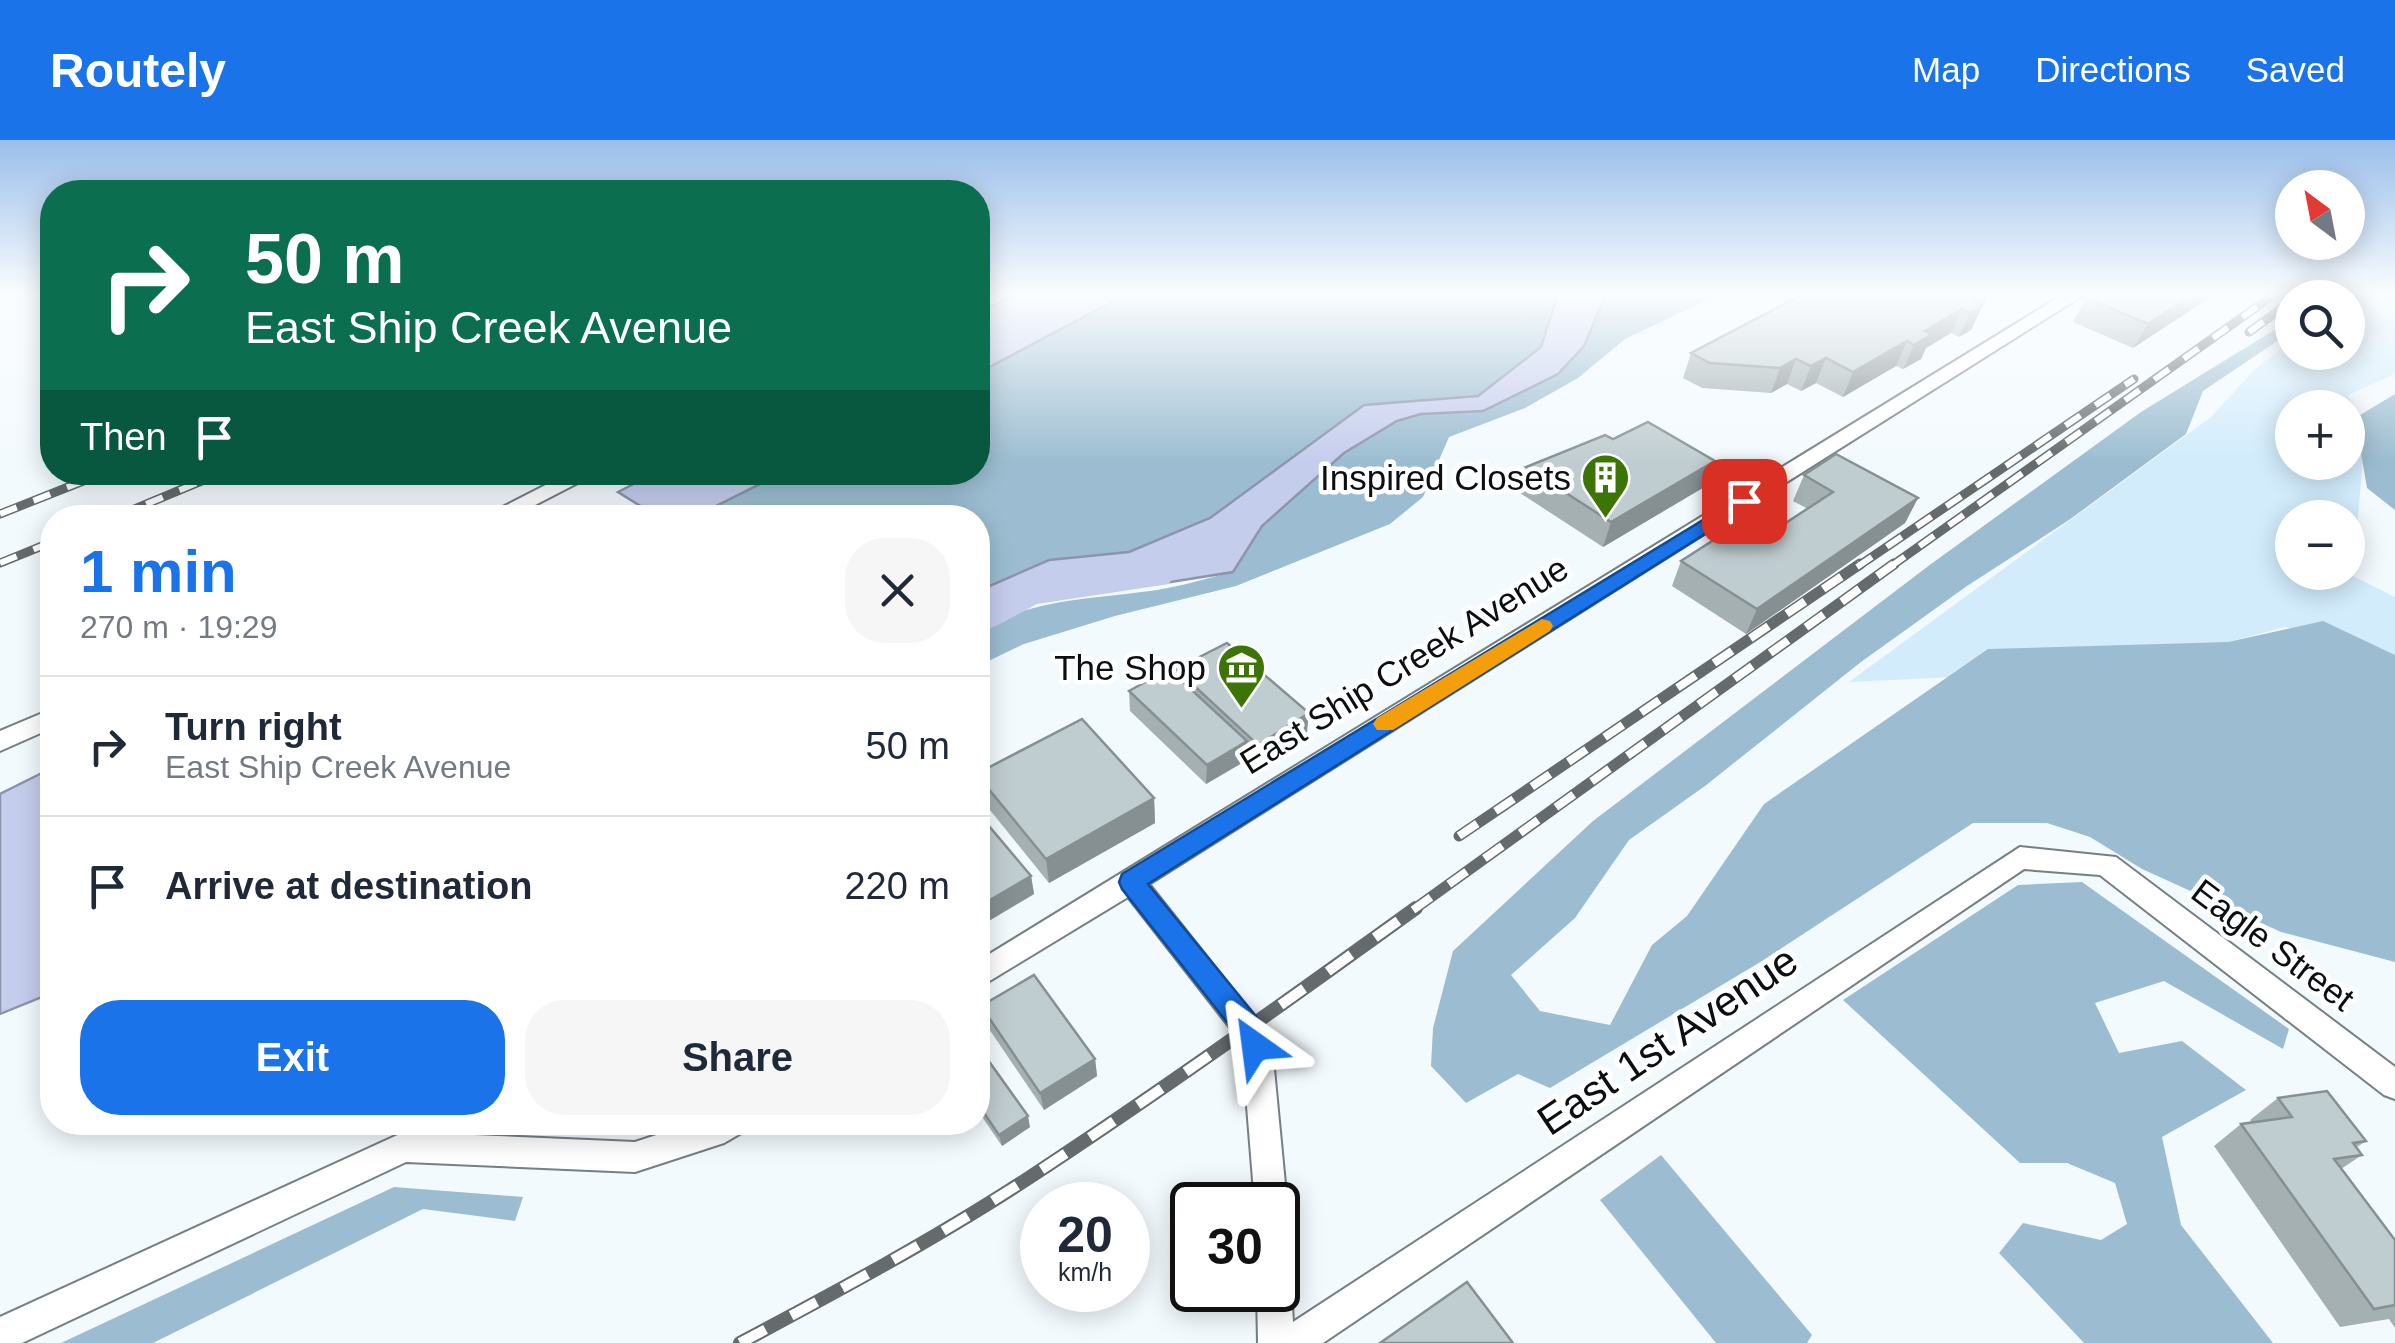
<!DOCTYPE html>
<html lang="en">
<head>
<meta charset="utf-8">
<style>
  :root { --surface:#fff; --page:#f6f6f7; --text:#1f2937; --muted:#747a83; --line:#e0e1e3; --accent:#1a73e8 }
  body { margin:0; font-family:Arial,sans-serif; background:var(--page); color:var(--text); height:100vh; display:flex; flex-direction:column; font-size:38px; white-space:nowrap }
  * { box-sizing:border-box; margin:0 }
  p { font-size:32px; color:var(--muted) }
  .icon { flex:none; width:55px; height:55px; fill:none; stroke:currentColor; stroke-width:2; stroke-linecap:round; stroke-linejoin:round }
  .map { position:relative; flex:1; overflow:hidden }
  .sheet { position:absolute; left:40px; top:365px; width:950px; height:630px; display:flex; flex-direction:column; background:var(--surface); border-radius:40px; box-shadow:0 5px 25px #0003 }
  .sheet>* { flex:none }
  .guide { position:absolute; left:40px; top:40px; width:950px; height:305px; border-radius:40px; box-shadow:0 5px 25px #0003; background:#0b6e4f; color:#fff; overflow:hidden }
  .needle { width:65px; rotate:328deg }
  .buttons { position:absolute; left:2275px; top:30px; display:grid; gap:20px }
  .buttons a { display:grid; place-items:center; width:90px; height:90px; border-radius:50%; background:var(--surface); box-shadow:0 5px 25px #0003; font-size:50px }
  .speed { position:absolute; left:1020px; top:1042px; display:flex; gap:20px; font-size:50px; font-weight:700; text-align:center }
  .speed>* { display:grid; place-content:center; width:130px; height:130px; border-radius:50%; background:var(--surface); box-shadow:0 5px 25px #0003; line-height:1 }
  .speed small { font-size:25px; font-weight:400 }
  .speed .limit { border:5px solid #111; border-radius:15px; background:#fff; color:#111 }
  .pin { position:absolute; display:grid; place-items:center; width:85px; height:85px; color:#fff; margin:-42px; border-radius:20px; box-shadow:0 5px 15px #0006 }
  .me { position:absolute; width:110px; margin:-55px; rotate:329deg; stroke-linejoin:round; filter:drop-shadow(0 0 8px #0008) }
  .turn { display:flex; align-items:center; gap:35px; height:210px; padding:0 40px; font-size:45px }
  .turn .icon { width:130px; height:130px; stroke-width:2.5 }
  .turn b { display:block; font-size:70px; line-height:85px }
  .then { display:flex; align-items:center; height:95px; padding:0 40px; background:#0003; gap:20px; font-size:38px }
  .round { display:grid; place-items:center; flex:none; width:105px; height:105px; border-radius:40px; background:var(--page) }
  .overview { display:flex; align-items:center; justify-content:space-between; height:170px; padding:0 40px }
  h1 { font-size:60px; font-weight:800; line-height:75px; color:var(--accent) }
  .primary-button { display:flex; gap:20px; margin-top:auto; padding:20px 40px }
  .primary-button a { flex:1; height:115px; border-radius:40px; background:var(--accent); color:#fff; font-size:40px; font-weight:800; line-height:115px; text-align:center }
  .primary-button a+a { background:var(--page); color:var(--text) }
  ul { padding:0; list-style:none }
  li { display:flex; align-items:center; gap:30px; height:140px; padding:0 40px; border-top:2px solid var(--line) }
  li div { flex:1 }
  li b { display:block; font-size:38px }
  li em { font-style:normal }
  header { display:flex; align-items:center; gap:60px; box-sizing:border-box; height:140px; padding:0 50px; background:var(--accent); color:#fff }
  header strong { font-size:48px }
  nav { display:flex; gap:55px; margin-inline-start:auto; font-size:35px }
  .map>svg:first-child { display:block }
</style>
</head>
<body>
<header>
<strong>Routely</strong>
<nav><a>Map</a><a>Directions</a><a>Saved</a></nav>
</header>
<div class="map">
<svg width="2395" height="1203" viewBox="0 0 2395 1203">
  <rect width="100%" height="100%" fill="#f3fafe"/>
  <path fill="#d2ecfc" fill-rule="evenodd" d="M2350,154H2395V234L2348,255L2366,283L2353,436L2395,457V516L2285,487L2126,529L1849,542L2211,277L2254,230L2292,200V212H2348L2345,157ZM2292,268H2348V322H2292ZM2292,378H2348V432H2292Z"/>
  <g fill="#9cbdd1">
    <polygon points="1127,154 1558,154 1541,207 1478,256 1364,265 1210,378 1129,412 1049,420 978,451 978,378 694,378 782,333 978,332 978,233"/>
    <path d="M1606,154H1720L1625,199L1578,238L1525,268L1449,297L1423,357L1390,384L1236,446L1115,476L1024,504L978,526V491C1032,458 1095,459 1157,450C1182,446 1208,438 1233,432L1262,386L1344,313L1397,281L1421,274L1483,271L1558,234L1584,206Z"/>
    <polygon points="2292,179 2292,191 2203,251 2186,294 2069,380 1967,446 1861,522 1705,646 1629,700 1575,778 1511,835 1540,871 1610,885 1652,805 1687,776 1764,664 1988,509 2228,502 2323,481 2395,515 2395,822 2281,792 2142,729 2090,697 2047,683 1973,683 1762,821 1550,948 1518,934 1466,963 1431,926 1433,888 1453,811 1593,681 1931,424 2141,272"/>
    <polygon points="2395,254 2395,370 2367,348 2355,278"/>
    <polygon points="2082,742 2289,889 2283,909 2164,841 2095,863 2119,913 2182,901 2246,950 2162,997 2181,1085 2273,1203 2084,1203 1999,1113 2023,1083 2101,1100 2127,1084 2115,1043 2067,1023 2020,1023 1843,860 2018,745"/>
    <polygon points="1661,1015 1812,1195 1807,1203 1716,1203 1600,1060"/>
    <polygon points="394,1047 523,1057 515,1081 423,1069 153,1203 61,1203"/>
  </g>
  <g fill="#c5cded" stroke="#8d94ab" stroke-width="2.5">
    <polygon points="1017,154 1127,154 978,233 978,173"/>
    <polygon points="1558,154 1606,154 1584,206 1558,234 1483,271 1421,274 1397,281 1344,313 1262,386 1233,432 1158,444 1051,441 978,491 978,451 1049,420 1129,412 1210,378 1364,265 1478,256 1541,207"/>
    <polygon points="657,332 782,332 782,333 694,377 658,377 618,352"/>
    <polygon points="52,628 52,853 0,874 0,654"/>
  </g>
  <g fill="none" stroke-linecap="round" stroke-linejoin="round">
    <polygon fill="#c5cded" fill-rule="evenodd" points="1153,419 1169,424 1175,434 1169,444 1037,464 994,487 978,491 978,457 1027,435"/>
    <defs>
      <g id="minor">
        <polygon points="978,154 990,154 978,161"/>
        <polygon points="2064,154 2085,154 1149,744 1264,889 1274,929 1287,1065 1283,1076 1278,1078 1278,1065 1255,1065 1244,929 1235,894 1128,757 978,848 978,821"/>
        <polygon points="571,332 599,332 510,378 481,378"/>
        <polygon points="52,569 52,588 0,611 0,591"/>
        <polygon points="2020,707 2116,717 2395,927 2395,959 2384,955 2100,735 2024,729 1323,1203 1258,1203 1257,1150 1278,1150 1278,1134 1286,1138 1291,1150 1293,1182"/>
        <polygon points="696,982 748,982 743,992 724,1003 635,1032 406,1022 22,1203 0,1203 0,1177 404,992 635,1002"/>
      </g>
    </defs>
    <use href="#minor" stroke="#757f84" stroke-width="4"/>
    <use href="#minor" fill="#fff" fill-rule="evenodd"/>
    <defs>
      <g id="rail-far2">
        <polyline points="2249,192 2292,161"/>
        <polyline points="0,374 106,332"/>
        <polyline points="113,378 223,332"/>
        <polyline points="0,423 52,402"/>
        <polyline points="1857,427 2134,239"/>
        <polyline points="1890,427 2275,154"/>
      </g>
      <g id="rail-far1">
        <polyline points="1459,696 1860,424"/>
        <polyline points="1413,770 1894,424"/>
      </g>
      <path id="rail" d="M740,1203C836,1152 933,1100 1024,1041C1157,954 1287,861 1416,768"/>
    </defs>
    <use href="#rail-far2" stroke="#656b6d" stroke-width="9"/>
    <use href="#rail-far1" stroke="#656b6d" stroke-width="11"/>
    <use href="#rail" stroke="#656b6d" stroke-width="14"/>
    <use href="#rail-far2" stroke="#fff" stroke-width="6" stroke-dasharray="18" stroke-linecap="butt"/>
    <use href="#rail-far1" stroke="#fff" stroke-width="8" stroke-dasharray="22" stroke-linecap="butt"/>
    <use href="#rail" stroke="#fff" stroke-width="10" stroke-dasharray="29" stroke-linecap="butt"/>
  </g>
  <g fill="#a5b0b3">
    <polygon points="1988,154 1971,190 1959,197 1951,193 1926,208 1921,219 1903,229 1896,226 1843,257 1816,243 1801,251 1787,244 1771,253 1702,248 1683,238 1691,213"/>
    <polygon points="2215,154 2133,208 2073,182 2086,158"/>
    <polygon points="1613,299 1715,321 1706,346 1603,407 1520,353 1526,327"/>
    <polygon points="1804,335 1918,358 1905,383 1746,494 1672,446 1681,421 1778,388 1808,369 1793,361"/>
    <polygon points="1176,529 1307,592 1257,624 1247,614 1247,620 1206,644 1130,571 1129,551 1177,536"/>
    <polygon points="978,633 1154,658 1155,683 1049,743 981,659"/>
    <polygon points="978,673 1031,736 1034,754 987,782 978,771"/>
    <polygon points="981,866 1095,919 1097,936 1044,970 985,883"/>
    <polygon points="978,906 1030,987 1002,1006 978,971"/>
    <polygon points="2278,958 2366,1001 2357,1007 2362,1015 2341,1029 2395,1100 2395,1188 2389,1179 2340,1187 2214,1006 2241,984 2252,983 2250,980"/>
  </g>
  <g fill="#869092">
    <polygon points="1988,154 1971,190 1959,197 1975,162"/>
    <polygon points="2193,154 2215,154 2133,208 2148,184"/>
    <polygon points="1962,169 1951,193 1926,208 1921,219 1903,229 1914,205 1925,191"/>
    <polygon points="1907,201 1896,226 1843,257 1853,232"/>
    <polygon points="1826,218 1816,243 1801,251 1811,226"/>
    <polygon points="1796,219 1787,244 1771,253 1780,228"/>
    <polygon points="1715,321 1706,346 1603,407 1611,382"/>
    <polygon points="1918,358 1905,383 1746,494 1757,469"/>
    <polygon points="1309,573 1307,592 1257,624 1258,605"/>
    <polygon points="1247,601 1247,620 1206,644 1207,625"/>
    <polygon points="1154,658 1155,683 1049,743 1046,719"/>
    <polygon points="1031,736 1034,754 987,782 983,764"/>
    <polygon points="1095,919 1097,936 1044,970 1040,953"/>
    <polygon points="1028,976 1030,987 1002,1006 999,995"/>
  </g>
  <g fill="#c0cdd0" stroke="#869092" stroke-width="2.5">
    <polygon points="1803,154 1988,154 1975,162 1983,165 1970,173 1962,169 1925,191 1932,194 1914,205 1907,201 1853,232 1826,218 1811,226 1796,219 1780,228 1710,223 1691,213"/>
    <polygon points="2092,154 2193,154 2148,184 2086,158"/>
    <polygon points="1648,282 1715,321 1611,382 1526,327 1605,295 1613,299"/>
    <polygon points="1836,314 1918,358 1757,469 1681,421 1754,374 1778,388 1833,352 1804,335"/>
    <polygon points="1227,503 1309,573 1258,605 1176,529"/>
    <polygon points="1169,529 1247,601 1207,625 1129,551"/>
    <polygon points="1082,579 1154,658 1046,719 978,636 978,633"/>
    <polygon points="978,673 1031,736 983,764 978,757"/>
    <polygon points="1034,835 1095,919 1040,953 981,866"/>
    <polygon points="978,906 1028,976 999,995 978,964"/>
    <polygon points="2327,951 2366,1001 2353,1003 2362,1015 2334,1019 2395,1100 2395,1165 2374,1169 2241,984 2292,977 2278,958"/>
    <polygon points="1467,1142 1513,1203 1380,1203"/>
  </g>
  <linearGradient id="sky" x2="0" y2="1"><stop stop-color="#9abeea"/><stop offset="0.48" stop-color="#fafdff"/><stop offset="1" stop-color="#fafdff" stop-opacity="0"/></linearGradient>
  <rect width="2395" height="322" fill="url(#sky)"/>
  <polygon fill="#1a73e8" stroke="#114b97" stroke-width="2.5" points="1744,355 1754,361 1751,365 1148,744 1259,880 1268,906 1264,915 1255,919 1245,915 1237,895 1122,749 1119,742 1122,734"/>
  <polygon fill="#f59e0b" points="1542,479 1550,481 1553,486 1550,491 1393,590 1377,590 1373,584 1377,578"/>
  <defs>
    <symbol id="building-pin" viewBox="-11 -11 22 30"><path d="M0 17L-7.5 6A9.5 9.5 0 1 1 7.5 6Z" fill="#3c7505" stroke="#fff"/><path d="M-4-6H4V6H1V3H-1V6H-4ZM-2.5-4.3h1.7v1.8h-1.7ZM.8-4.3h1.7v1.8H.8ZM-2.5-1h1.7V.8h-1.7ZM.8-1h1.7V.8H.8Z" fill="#fff"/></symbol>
    <symbol id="museum-pin" viewBox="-11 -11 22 30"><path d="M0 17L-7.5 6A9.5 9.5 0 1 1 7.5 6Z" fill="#3c7505" stroke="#fff"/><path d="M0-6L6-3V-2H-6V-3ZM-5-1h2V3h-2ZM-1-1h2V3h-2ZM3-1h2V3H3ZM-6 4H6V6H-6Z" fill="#fff"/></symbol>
  </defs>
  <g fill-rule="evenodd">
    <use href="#building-pin" x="1578" y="310" width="55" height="75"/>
    <use href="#museum-pin" x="1214" y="500" width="55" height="75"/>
  </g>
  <g text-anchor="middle" stroke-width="9" stroke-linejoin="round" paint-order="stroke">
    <g font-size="35" fill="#0b0f11" stroke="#fff" text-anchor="end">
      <text x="1571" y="350">Inspired Closets</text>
      <text x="1206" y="540">The Shop</text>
    </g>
    <g font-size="35" fill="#0b0f11" stroke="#fff">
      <text transform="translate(1404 525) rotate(-32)" y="12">East Ship Creek Avenue</text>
      <text transform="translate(2273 805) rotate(37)" y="12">Eagle Street</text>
    </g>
    <g font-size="42" fill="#0b0f11" stroke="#fff">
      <text transform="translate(1667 900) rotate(-34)" y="15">East 1st Avenue</text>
    </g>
  </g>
</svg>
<div class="buttons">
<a><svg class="needle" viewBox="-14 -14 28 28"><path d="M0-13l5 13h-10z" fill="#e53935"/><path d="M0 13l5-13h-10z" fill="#747a83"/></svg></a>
<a><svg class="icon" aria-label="search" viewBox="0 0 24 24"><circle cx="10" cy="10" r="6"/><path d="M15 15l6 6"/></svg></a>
<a>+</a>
<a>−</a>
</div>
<div class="speed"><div>20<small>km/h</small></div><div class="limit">30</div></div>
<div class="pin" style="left:1744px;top:361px;background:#d93025"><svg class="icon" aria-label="arrive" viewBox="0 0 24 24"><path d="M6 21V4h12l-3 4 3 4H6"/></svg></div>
<svg class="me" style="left:1255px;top:906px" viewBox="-20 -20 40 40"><path d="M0-17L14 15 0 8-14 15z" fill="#1a73e8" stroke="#fff" stroke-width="4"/></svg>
<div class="guide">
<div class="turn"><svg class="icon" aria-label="right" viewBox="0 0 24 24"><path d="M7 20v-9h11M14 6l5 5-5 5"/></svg><div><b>50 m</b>East Ship Creek Avenue</div></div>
<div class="then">Then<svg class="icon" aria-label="arrive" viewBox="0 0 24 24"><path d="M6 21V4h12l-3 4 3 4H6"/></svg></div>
</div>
<section class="sheet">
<div class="overview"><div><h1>1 min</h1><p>270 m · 19:29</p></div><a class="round"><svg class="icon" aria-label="close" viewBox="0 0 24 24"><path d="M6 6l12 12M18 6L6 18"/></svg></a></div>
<ul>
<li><svg class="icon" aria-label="right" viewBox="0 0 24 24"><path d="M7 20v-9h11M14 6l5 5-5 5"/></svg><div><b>Turn right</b><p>East Ship Creek Avenue</p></div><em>50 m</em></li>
<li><svg class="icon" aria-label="arrive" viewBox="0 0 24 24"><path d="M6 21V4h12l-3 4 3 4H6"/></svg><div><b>Arrive at destination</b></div><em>220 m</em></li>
</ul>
<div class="primary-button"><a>Exit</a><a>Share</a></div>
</section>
</div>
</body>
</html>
